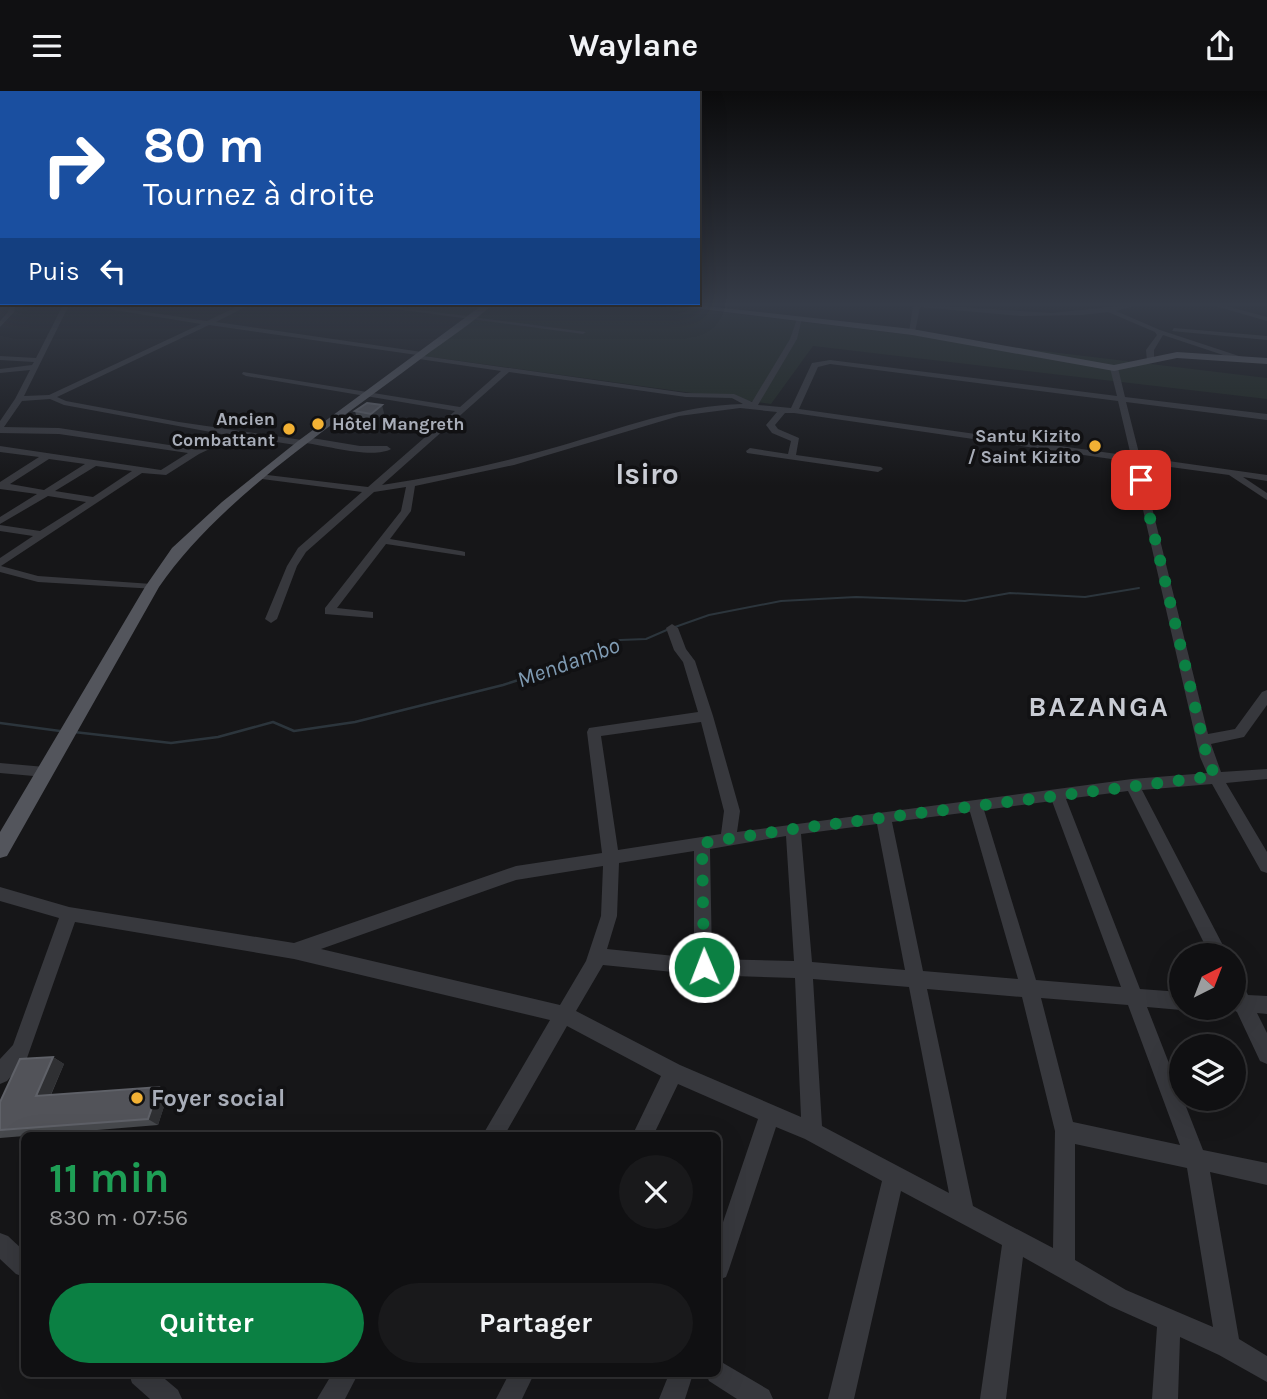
<!DOCTYPE html>
<html lang="fr">
<head>
<meta charset="utf-8">
<style>
  :root { --surface:#101012; --page:#19191b; --text:#f1f3f6; --muted:#9c9d9f; --line:#303032; --accent:#0b8043 }
  body { margin:0; font-family:Karla,sans-serif; background:var(--page); color:var(--text); height:100vh; display:flex; flex-direction:column; font-size:26px; white-space:nowrap }
  * { box-sizing:border-box; margin:0 }
  p { font-size:23px; color:var(--muted) }
  .icon { flex:none; width:38px; height:38px; fill:none; stroke:currentColor; stroke-width:2; stroke-linecap:round; stroke-linejoin:round }
  .map { position:relative; flex:1; overflow:hidden }
  .sheet { position:absolute; left:21px; top:1041px; width:700px; height:245px; display:flex; flex-direction:column; background:var(--surface); border-radius:10px; box-shadow:0 7px 28px #0002,0 0 0 2px var(--line) }
  .sheet>* { flex:none }
  .guide { position:absolute; left:0px; top:0px; width:700px; height:214px; box-shadow:0 7px 28px #0002,0 0 0 2px var(--line); background:#1a4fa0; color:#fff; overflow:hidden }
  .needle { width:46px; rotate:42deg }
  .buttons { position:absolute; left:1169px; top:852px; display:grid; gap:14px }
  .buttons a { display:grid; place-items:center; width:77px; height:77px; border-radius:50%; background:var(--surface); box-shadow:0 7px 28px #0002,0 0 0 2px var(--line); font-size:35px }
  .pin { position:absolute; display:grid; place-items:center; width:60px; height:60px; color:#fff; margin:-30px; border-radius:14px; box-shadow:0 4px 10px #0006 }
  .me { position:absolute; width:77px; margin:-38px; rotate:359deg; stroke-linejoin:round; filter:drop-shadow(0 0 5px #0008) }
  .turn { display:flex; align-items:center; gap:24px; height:147px; padding:0 28px; font-size:32px }
  .turn .icon { width:91px; height:91px; stroke-width:2.5 }
  .turn b { display:block; font-size:49px; line-height:60px }
  .then { display:flex; align-items:center; height:66px; padding:0 28px; background:#0003; gap:14px; font-size:26px }
  .round { display:grid; place-items:center; flex:none; width:74px; height:74px; border-radius:37px; background:var(--page) }
  .headline { display:flex; align-items:center; justify-content:space-between; height:119px; padding:0 28px }
  h1 { font-size:42px; font-weight:700; line-height:52px; color:#1e9e55 }
  .primary-button { display:flex; gap:14px; margin-top:auto; padding:14px 28px }
  .primary-button a { flex:1; height:80px; border-radius:42px; background:var(--accent); color:#fff; font-size:28px; font-weight:700; line-height:80px; text-align:center }
  .primary-button a+a { background:var(--page); color:var(--text) }
  header { display:flex; justify-content:space-between; align-items:center; height:91px; padding:0 28px; background:var(--surface); font-size:32px; font-weight:700 }
  .map>svg:first-child { display:block }
</style>
</head>
<body>
<header><svg class="icon" aria-label="menu" viewBox="0 0 24 24"><path d="M4 6h16M4 12h16M4 18h16"/></svg>Waylane<svg class="icon" aria-label="share" viewBox="0 0 24 24"><path d="M12 15V3M7 8l5-5 5 5M5 13v7h14v-7"/></svg></header>
<div class="map">
<svg width="1267" height="1308" viewBox="0 0 1267 1308">
  <rect width="100%" height="100%" fill="#161618"/>
  <polygon fill="#1e261f" points="349,212 645,212 1267,287 1267,308 813,255 771,313 417,264 470,226"/>
  <g fill="none" stroke-linecap="round" stroke-linejoin="round">
    <g stroke="#2c353c" stroke-width="2">
      <polyline points="675,536 709,524 781,510 856,506 965,510 1010,502 1085,506 1139,497"/>
      <polyline points="544,580 620,549 646,548 669,538"/>
    </g>
    <g stroke="#2c353c" stroke-width="2.5">
      <polyline points="0,632 60,640"/>
      <polyline points="74,641 171,652 218,646 273,631 294,640 355,631 503,594 549,579"/>
    </g>
    <g fill="#37383d" fill-rule="evenodd">
      <polygon points="10,212 16,212 14,221 0,236 0,230 8,221"/>
      <path d="M64,212H70L24,305L49,304L201,233L71,212H86L207,230L245,212H253L216,231L422,261L426,263L424,265L686,302L734,303L752,311L790,248L797,228L802,227L797,248L758,314L791,317L812,272L830,269L1117,305L1110,277L1114,275L1118,277L1125,306L1267,323V329L1126,311L1140,366L1267,384V390L1243,386L1267,402V409L1229,384L1141,372L1208,643L1235,638L1262,601L1267,599V614L1244,646L1211,653L1221,681L1267,678V688L1226,692L1267,761V782L1261,780L1212,693L1142,699L1228,864H1210L1128,700L1066,708L1140,898L1181,901V917H1186L1181,919L1147,916L1181,1003V1008H1183L1203,1059L1267,1072V1094L1210,1081L1239,1248L1267,1265V1291L1219,1264L1180,1246L1178,1308H1152L1157,1236L1110,1215L1023,1166L1006,1308H980L1002,1154L901,1100L854,1308H828L882,1090L805,1048L776,1036L729,1178L726,1186L718,1189V1146L758,1028L678,993L653,1045H632L661,985L567,935L504,1045H482L550,929L294,868L75,831L27,967L7,990L0,993V968L13,954L59,827L0,810V796L69,816L294,852L516,775L602,762L587,641L589,637L698,621L683,571L674,559L666,537L672,533L678,537L686,558L695,570L713,625L740,720L737,741L1132,688L1207,682L1200,666L1132,371L794,322H785L775,334L778,338L799,347L796,364L881,376L883,378L878,381L747,362L746,360L750,357L788,363L791,350L772,342L766,334L777,321L740,317L679,325L514,374L415,395L411,420L390,448L461,460L465,461V465L386,453L337,517L373,521V527L325,523V517L401,420L406,396L374,401L306,461L297,475L277,528L271,532L265,528L287,475L298,457L362,401L262,388L257,385L259,383L368,396L455,320L246,285L242,283L243,281L460,316L501,280L419,268L415,266L417,264L209,234L57,306L66,310L179,331L302,349L306,346L360,355H387L391,358C374,368 327,355 306,352L302,355L237,345L199,363L166,384L142,382L1,475L38,485L152,493L156,494V498L38,491L0,481V467L33,445L0,440V434L40,440L86,411L48,405L0,433V426L37,403L0,398V391L39,366L0,361V355L161,379L188,362L59,343L0,342V330L15,308L30,279L0,282V278L32,274L34,271L0,269V265L36,267ZM830,273L1118,310L1131,365L799,318L818,276ZM509,281L686,306L732,307L743,313C680,314 619,338 560,355C501,372 442,385 382,394ZM50,308L64,314L227,344L195,358L59,337L4,336L22,310ZM49,368L85,373L44,399L10,393ZM96,375L132,380L93,406L55,400ZM701,631L724,720L721,743L618,759L601,645ZM1052,710L1121,896L1036,889L984,719ZM970,721L1018,888L923,880L892,731ZM877,733L905,879L812,871L801,743ZM786,745L794,870L712,868L710,758ZM694,760V867L607,858L617,825L619,772ZM603,775L601,825L586,870L560,914L321,858L516,789ZM603,874L703,884L795,887L801,1026L680,974L576,920ZM813,888L909,896L949,1102L822,1035ZM927,898L1022,906L1055,1040L1053,1157L973,1115ZM1041,907L1128,914L1180,1054L1073,1031ZM1075,1053L1187,1077L1213,1236L1126,1199L1075,1169Z"/>
      <polygon points="350,212 368,212 586,241 583,243"/>
      <polygon points="897,212 1052,222 1146,212 1116,220 1160,239 1248,268 1241,270 1163,244 1154,259 1154,268 1147,270 1146,259 1157,244 1155,241 1108,221 1082,224 1021,225 920,216 915,241 912,243 909,241 913,215"/>
      <polygon points="1205,212 1215,212 1267,226 1267,230"/>
      <polygon points="1174,237 1267,245 1267,249 1172,240"/>
      <polygon points="0,672 45,676 50,677 52,681 50,685 45,686 0,682"/>
      <polygon points="1234,885 1240,888 1248,904 1267,905 1267,923 1257,922 1267,942 1267,973 1260,970 1237,921 1230,917 1234,917"/>
      <polygon points="0,1142 8,1145 24,1160 24,1186 16,1183 0,1168"/>
      <polygon points="718,1269 769,1299 773,1308 737,1308 709,1290 706,1283 718,1283"/>
      <polygon points="129,1283 159,1283 178,1299 182,1308 150,1308 132,1292"/>
      <polygon points="332,1283 358,1283 345,1308 317,1308"/>
      <polygon points="509,1283 534,1283 522,1308 496,1308"/>
      <polygon points="669,1283 693,1283 685,1308 659,1308"/>
    </g>
    <g fill="#53555c" fill-rule="evenodd">
      <path d="M485,212H494C473,232 446,249 422,267C336,332 220,407 159,496L7,765L0,767V741L145,496L172,457L222,411L298,350Z"/>
      <polygon points="654,212 678,212 912,238 1114,274 1177,261 1267,267 1267,273 1177,267 1114,280 912,244"/>
    </g>
    <polyline stroke="#4a4c52" stroke-width="2" stroke-dasharray="4.5 3.5" stroke-linecap="butt" points="542,215 545,215"/>
  </g>
  <g fill="#47494d">
    <polygon points="355,320 384,322 373,331 357,328"/>
    <polygon points="53,966 64,973 51,1004 159,996 168,1003 158,1034 0,1047 0,1011"/>
  </g>
  <g fill="#2f3033">
    <polygon points="382,314 384,322 373,331 371,323"/>
    <polygon points="53,966 64,973 47,1012 36,1005"/>
    <polygon points="159,996 168,1003 158,1034 148,1028"/>
  </g>
  <g fill="#525359" stroke="#5f6168" stroke-width="2">
    <polygon points="367,312 382,314 371,323 355,320"/>
    <polygon points="53,966 36,1005 159,996 148,1028 0,1039 0,1011 20,968"/>
  </g>
  <linearGradient id="sky" x2="0" y2="1"><stop stop-color="#0c0c0d"/><stop offset="0.54" stop-color="#363c48"/><stop offset="1" stop-color="#363c48" stop-opacity="0"/></linearGradient>
  <rect width="1267" height="395" fill="url(#sky)"/>
  <g fill="none" stroke-linecap="round" stroke-linejoin="round">
    <polyline stroke="#0b8043" stroke-width="12" stroke-dasharray="0 21.6" points="704,876 702,752 793,738 1215,685 1207,666 1141,389"/>
  </g>
  <g fill="#f2b134" stroke="#111113" stroke-width="2.5">
    <circle cx="318" cy="333" r="7"/>
    <circle cx="289" cy="338" r="7"/>
    <circle cx="1095" cy="355" r="7"/>
    <circle cx="137" cy="1007" r="7"/>
  </g>
  <g text-anchor="middle" stroke-width="7" stroke-linejoin="round" paint-order="stroke">
    <g font-size="18" font-weight="bold" fill="#a8adb8" stroke="#111113" text-anchor="end">
      <text x="275" y="334">Ancien<tspan x="275" dy="21">Combattant</tspan></text>
      <text x="332" y="339" text-anchor="start">Hôtel Mangreth</text>
      <text x="1081" y="351">Santu Kizito<tspan x="1081" dy="21">/ Saint Kizito</tspan></text>
    </g>
    <g font-size="23" font-style="italic" fill="#7f9bb3" stroke="#111113">
      <text transform="translate(568 571) rotate(-20)" y="8">Mendambo</text>
    </g>
    <g font-size="24" font-weight="bold" fill="#a8adb8" stroke="#111113" text-anchor="start">
      <text x="151" y="1015">Foyer social</text>
    </g>
    <g font-size="28" font-weight="bold" letter-spacing="2" fill="#c9ccd4" stroke="#111113">
      <text x="1099" y="625">BAZANGA</text>
    </g>
    <g font-size="30" font-weight="bold" fill="#c9ccd4" stroke="#111113">
      <text x="647" y="393">Isiro</text>
    </g>
  </g>
</svg>
<div class="buttons">
<a><svg class="needle" viewBox="-14 -14 28 28"><path d="M0-13l5 13h-10z" fill="#e53935"/><path d="M0 13l5-13h-10z" fill="#9c9d9f"/></svg></a>
<a><svg class="icon" aria-label="layers" viewBox="0 0 24 24"><path d="M12 4l9 5-9 5-9-5zM3 14l9 5 9-5"/></svg></a>
</div>
<div class="pin" style="left:1141px;top:389px;background:#d93025"><svg class="icon" aria-label="arrive" viewBox="0 0 24 24"><path d="M6 21V4h12l-3 4 3 4H6"/></svg></div>
<svg class="me" style="left:704px;top:876px" viewBox="-20 -20 40 40"><circle r="17" fill="#0b8043" stroke="#fff" stroke-width="3"/><path d="M0-11L8 9 0 5-8 9z" fill="#fff"/></svg>
<div class="guide">
<div class="turn"><svg class="icon" aria-label="right" viewBox="0 0 24 24"><path d="M7 20v-9h11M14 6l5 5-5 5"/></svg><div><b>80 m</b>Tournez à droite</div></div>
<div class="then">Puis<svg class="icon" aria-label="left" viewBox="0 0 24 24"><path d="M17 20v-9H6M10 6l-5 5 5 5"/></svg></div>
</div>
<section class="sheet">
<div class="headline"><div><h1>11 min</h1><p>830 m · 07:56</p></div><a class="round"><svg class="icon" aria-label="close" viewBox="0 0 24 24"><path d="M6 6l12 12M18 6L6 18"/></svg></a></div>
<div class="primary-button"><a>Quitter</a><a>Partager</a></div>
</section>
</div>
</body>
</html>
